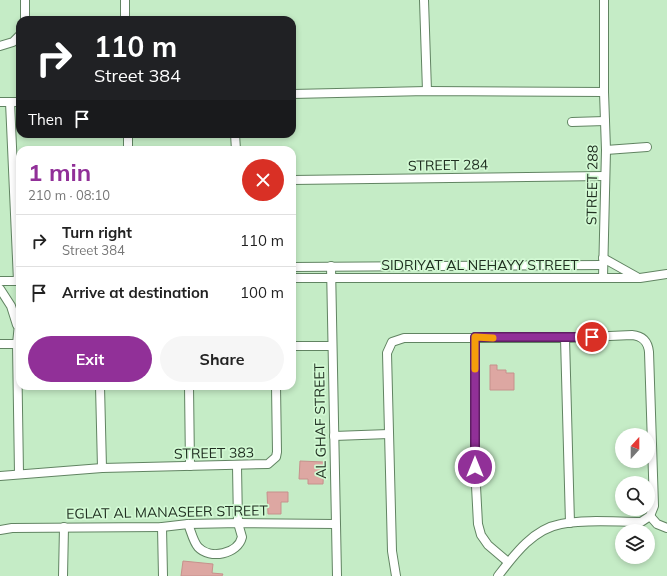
<!DOCTYPE html>
<html lang="en">
<head>
<meta charset="utf-8">
<style>
  :root { --surface:#fff; --page:#f6f6f6; --text:#222; --muted:#767676; --line:#e0e0e0; --accent:#913098 }
  body { margin:0; font-family:Mulish,sans-serif; background:var(--page); color:var(--text); height:100vh; display:flex; flex-direction:column; font-size:15px; white-space:nowrap }
  * { box-sizing:border-box; margin:0 }
  p { font-size:13px; color:var(--muted) }
  .icon { flex:none; width:22px; height:22px; fill:none; stroke:currentColor; stroke-width:2; stroke-linecap:round; stroke-linejoin:round }
  .map { position:relative; flex:1; overflow:hidden }
  .details { position:absolute; left:16px; top:146px; width:280px; height:244px; display:flex; flex-direction:column; background:var(--surface); border-radius:12px; box-shadow:0 2px 6px #0003 }
  .details>* { flex:none }
  .guide { position:absolute; left:16px; top:16px; width:280px; height:122px; border-radius:12px; box-shadow:0 2px 6px #0003; background:#202124; color:#fff; overflow:hidden }
  .needle { width:26px; rotate:21deg }
  .fabs { position:absolute; left:615px; top:428px; display:grid; gap:8px }
  .fabs a { display:grid; place-items:center; width:40px; height:40px; border-radius:50%; background:var(--surface); box-shadow:0 2px 6px #0003; font-size:20px }
  .pin { position:absolute; display:grid; place-items:center; width:34px; height:34px; color:#fff; margin:-17px; border:2px solid #fff; border-radius:50%; box-shadow:0 1px 4px #0007 }
  .me { position:absolute; width:44px; margin:-22px; rotate:0deg; stroke-linejoin:round; filter:drop-shadow(0 0 3px #0008) }
  .turn { display:flex; align-items:center; gap:14px; height:84px; padding:0 12px; font-size:18px }
  .turn .icon { width:52px; height:52px; stroke-width:2.5 }
  .turn b { display:block; font-size:28px; line-height:34px }
  .then { display:flex; align-items:center; height:38px; padding:0 12px; background:#0003; gap:8px; font-size:15px }
  .round { display:grid; place-items:center; flex:none; width:42px; height:42px; border-radius:21px; background:var(--page) }
  .head { display:flex; align-items:center; justify-content:space-between; height:68px; padding:0 12px }
  h1 { font-size:24px; font-weight:700; line-height:30px; color:var(--accent) }
  .button { display:flex; gap:8px; margin-top:auto; padding:8px 12px }
  .button a { flex:1; height:46px; border-radius:24px; background:var(--accent); color:#fff; font-size:16px; font-weight:700; line-height:46px; text-align:center }
  .button a+a { background:var(--page); color:var(--text) }
  ul { padding:0; list-style:none }
  li { display:flex; align-items:center; gap:12px; height:52px; padding:0 12px; border-top:1px solid var(--line) }
  li div { flex:1 }
  li b { display:block; font-size:15px }
  li em { font-style:normal }
  .map>svg:first-child { display:block }
</style>
</head>
<body>
<div class="map">
<svg width="667" height="576" viewBox="0 0 667 576">
  <rect width="100%" height="100%" fill="#c5ecc6"/>
  <g fill="#dda7a2" stroke="#c6918c">
    <polygon points="490,365 497,365 497,370 506,370 506,373 514,373 514,390 490,390"/>
    <polygon points="300,461 324,462 323,484 308,484 308,479 299,479"/>
    <polygon points="267,492 288,492 288,502 281,502 281,514 268,514"/>
    <polygon points="183,561 213,564 212,573 223,574 222,576 181,576"/>
  </g>
  <g fill="none" stroke-linecap="round" stroke-linejoin="round">
    <defs>
      <g id="minor">
        <polyline points="125,0 125,20"/>
        <polyline points="424,0 427,91"/>
        <polyline points="25,20 25,0"/>
        <polyline points="0,46 13,42 20,35"/>
        <polyline points="292,94 427,91 604,92"/>
        <polyline points="0,102 20,102"/>
        <polyline points="10,102 18,281"/>
        <polyline points="572,122 605,121"/>
        <polyline points="128,134 128,150"/>
        <polyline points="235,134 236,150"/>
        <polyline points="606,150 647,147"/>
        <polyline points="292,180 605,176"/>
        <polyline points="603,258 637,277"/>
        <polyline points="331,266 337,576"/>
        <polyline points="292,267 603,265"/>
        <polyline points="292,278 640,278 667,274"/>
        <polyline points="603,278 606,150 604,92 604,0"/>
        <polyline points="0,281 20,281"/>
        <polyline points="0,289 11,306 17,325"/>
        <polyline points="475,337 475,467 478,524 481,535 488,545 508,562"/>
        <polyline points="565,338 570,523"/>
        <polyline points="0,344 17,344"/>
        <polyline points="292,346 332,346"/>
        <polyline points="100,386 102,468"/>
        <polyline points="189,386 190,466"/>
        <polyline points="334,436 389,434"/>
        <polyline points="19,474 17,344 20,314"/>
        <polyline points="0,476 102,468 268,464 276,457 277,452 276,386"/>
        <polyline points="650,516 657,524 667,528"/>
        <path d="M188,524C191,531 193,541 198,547C210,560 238,554 242,537L238,523L237,466"/>
        <polyline points="162,527 163,576"/>
        <polyline points="0,530 12,528 162,527 188,524 241,523 335,524"/>
        <polyline points="63,576 64,527"/>
        <path d="M396,576L392,551L387,353L392,342L404,338H565L632,335C643,336 648,342 649,352L654,506L650,516L641,522C616,522 585,519 561,524C533,529 514,555 498,576"/>
      </g>
    </defs>
    <use href="#minor" stroke="#618462" stroke-width="10"/>
    <use href="#minor" stroke="#fff" stroke-width="8"/>
  </g>
  <g fill="none" stroke-linecap="round" stroke-linejoin="round">
    <defs>
      <polyline id="route" points="475,467 475,337 592,337"/>
    </defs>
    <use href="#route" stroke="#5e1f63" stroke-width="10"/>
    <use href="#route" stroke="#913098" stroke-width="7"/>
    <polyline stroke="#f59e0b" stroke-width="7" points="475,369 475,337 493,338"/>
  </g>
  <g text-anchor="middle" stroke-width="3.5" stroke-linejoin="round" paint-order="stroke">
    <g font-size="14" fill="#202f21" stroke="#d2f9d3">
      <text transform="translate(448 165) rotate(-1)" y="5">STREET 284</text>
      <text transform="translate(592 185) rotate(-89)" y="5">STREET 288</text>
      <text x="480" y="270">SIDRIYAT AL NEHAYY STREET</text>
      <text transform="translate(320 421) rotate(-91)" y="5">AL GHAF STREET</text>
      <text transform="translate(214 453) rotate(-1)" y="5">STREET 383</text>
      <text transform="translate(167 512) rotate(-1)" y="5">EGLAT AL MANASEER STREET</text>
    </g>
  </g>
</svg>
<div class="fabs">
<a><svg class="needle" viewBox="-14 -14 28 28"><path d="M0-13l5 13h-10z" fill="#e53935"/><path d="M0 13l5-13h-10z" fill="#767676"/></svg></a>
<a><svg class="icon" aria-label="search" viewBox="0 0 24 24"><circle cx="10" cy="10" r="6"/><path d="M15 15l6 6"/></svg></a>
<a><svg class="icon" aria-label="layers" viewBox="0 0 24 24"><path d="M12 4l9 5-9 5-9-5zM3 14l9 5 9-5"/></svg></a>
</div>
<div class="pin" style="left:592px;top:337px;background:#d93025"><svg class="icon" aria-label="arrive" viewBox="0 0 24 24"><path d="M6 21V4h12l-3 4 3 4H6"/></svg></div>
<svg class="me" style="left:475px;top:467px" viewBox="-20 -20 40 40"><circle r="17" fill="#913098" stroke="#fff" stroke-width="3"/><path d="M0-11L8 9 0 5-8 9z" fill="#fff"/></svg>
<div class="guide">
<div class="turn"><svg class="icon" aria-label="right" viewBox="0 0 24 24"><path d="M7 20v-9h11M14 6l5 5-5 5"/></svg><div><b>110 m</b>Street 384</div></div>
<div class="then">Then<svg class="icon" aria-label="arrive" viewBox="0 0 24 24"><path d="M6 21V4h12l-3 4 3 4H6"/></svg></div>
</div>
<section class="details">
<div class="head"><div><h1>1 min</h1><p>210 m · 08:10</p></div><a class="round" style="background:#d93025;color:#fff"><svg class="icon" aria-label="close" viewBox="0 0 24 24"><path d="M6 6l12 12M18 6L6 18"/></svg></a></div>
<ul>
<li><svg class="icon" aria-label="right" viewBox="0 0 24 24"><path d="M7 20v-9h11M14 6l5 5-5 5"/></svg><div><b>Turn right</b><p>Street 384</p></div><em>110 m</em></li>
<li><svg class="icon" aria-label="arrive" viewBox="0 0 24 24"><path d="M6 21V4h12l-3 4 3 4H6"/></svg><div><b>Arrive at destination</b></div><em>100 m</em></li>
</ul>
<div class="button"><a>Exit</a><a>Share</a></div>
</section>
</div>
</body>
</html>
